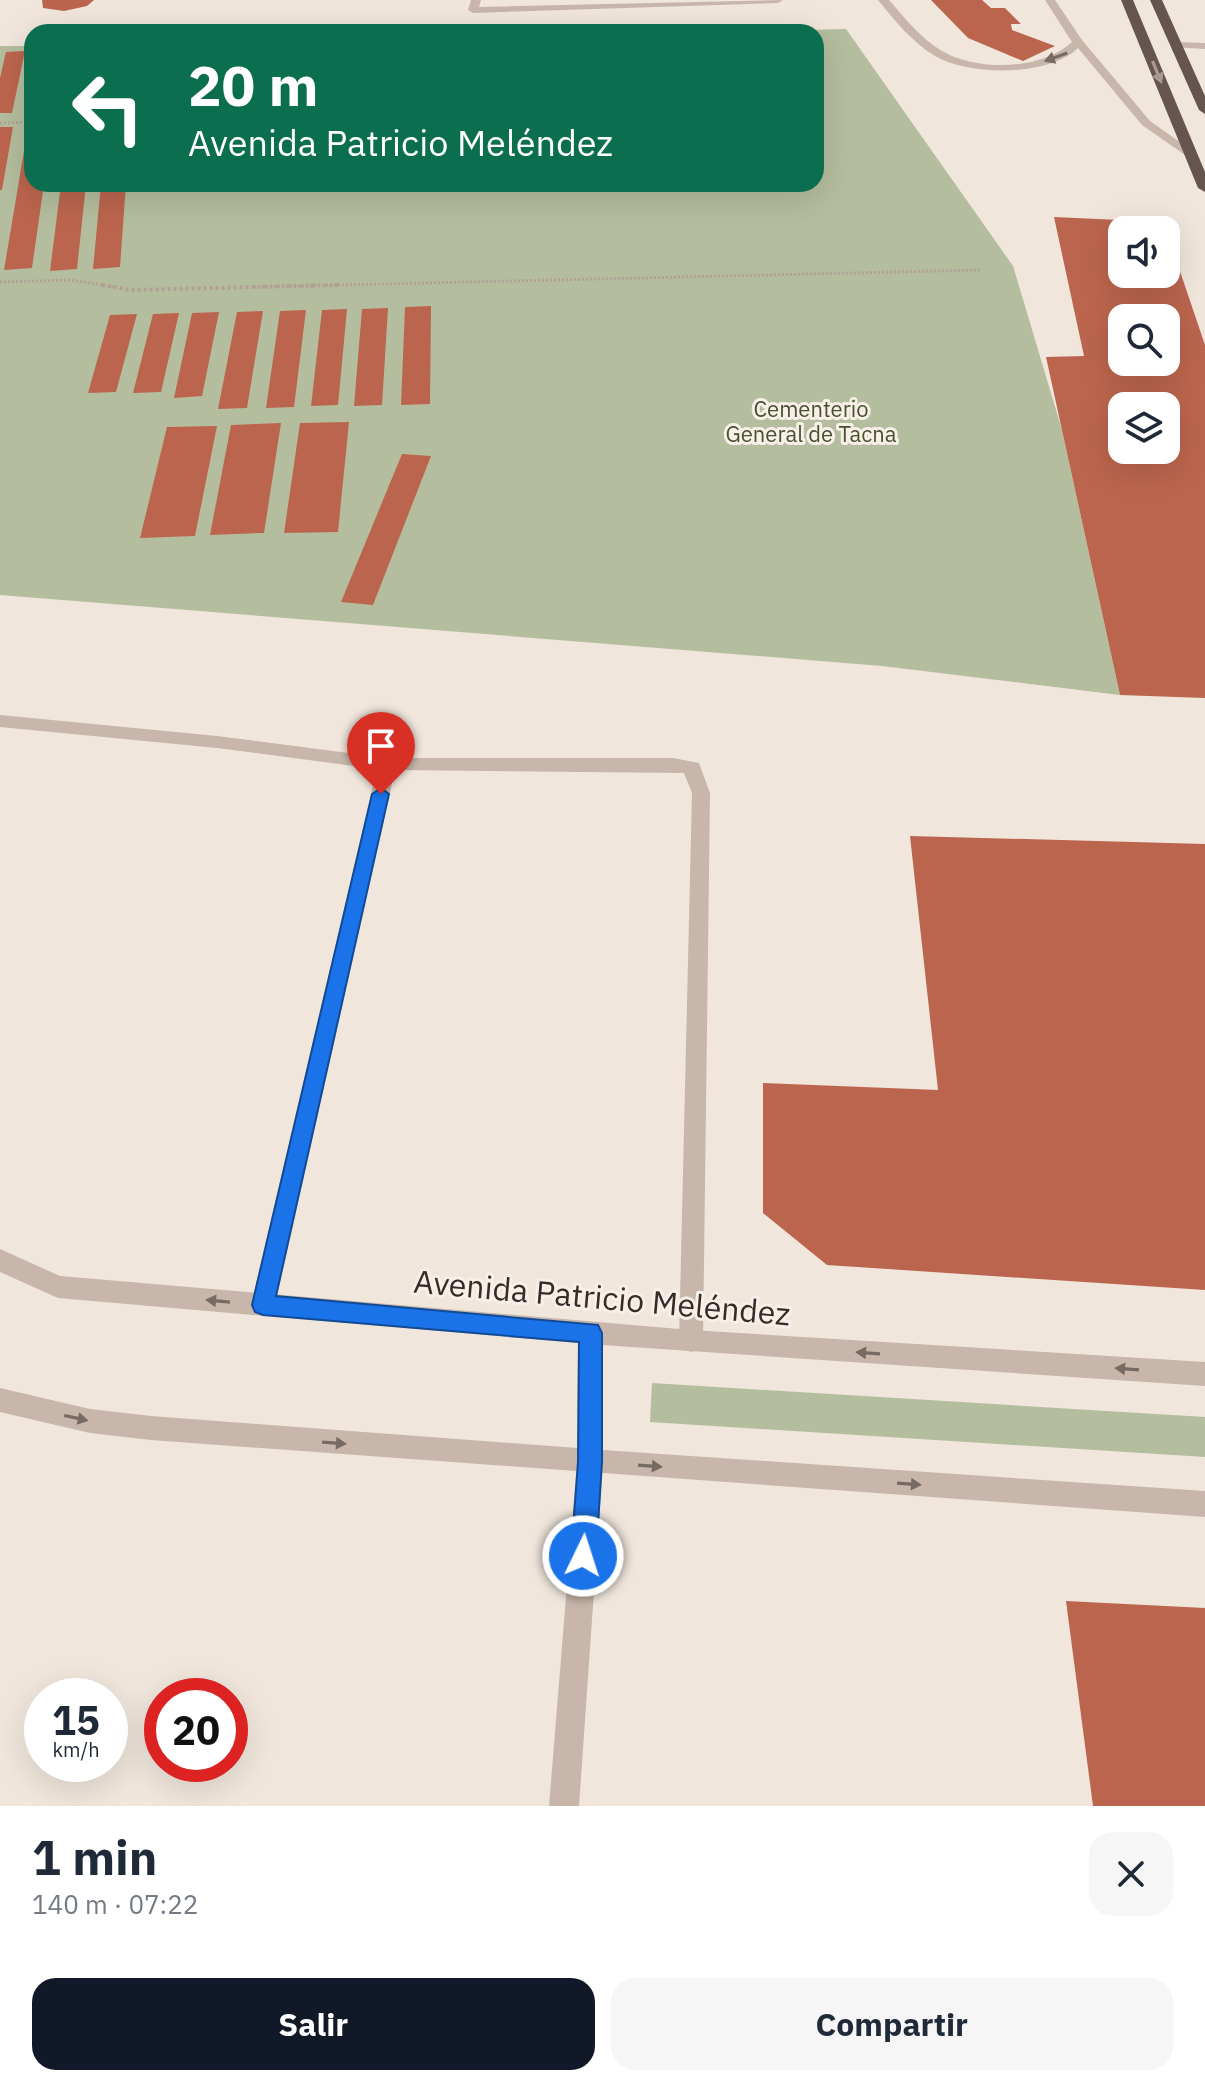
<!DOCTYPE html>
<html lang="es">
<head>
<meta charset="utf-8">
<style>
  :root { --surface:#fff; --page:#f6f6f7; --text:#1f2937; --muted:#747a83; --accent:#111827 }
  body { margin:0; font-family:"IBM Plex Sans",sans-serif; background:var(--page); color:var(--text); height:100vh; display:flex; flex-direction:column; font-size:30px; white-space:nowrap }
  * { box-sizing:border-box; margin:0 }
  p { font-size:26px; color:var(--muted) }
  .icon { flex:none; width:44px; height:44px; fill:none; stroke:currentColor; stroke-width:2; stroke-linecap:round; stroke-linejoin:round }
  .map { position:relative; height:1806px; overflow:hidden }
  .side { display:flex; flex-direction:column; background:var(--surface); flex:1 }
  .side>* { flex:none }
  .hud { position:absolute; left:24px; top:24px; width:800px; height:168px; border-radius:24px; box-shadow:0 8px 32px #0002; background:#0b6e4f; color:#fff; overflow:hidden }
  .fabs { position:absolute; left:1108px; top:216px; display:grid; gap:16px }
  .fabs a { display:grid; place-items:center; width:72px; height:72px; border-radius:16px; background:var(--surface); box-shadow:0 8px 32px #0002; font-size:40px }
  .speed { position:absolute; left:24px; top:1678px; display:flex; gap:16px; font-size:40px; font-weight:700; text-align:center }
  .speed>* { display:grid; place-content:center; width:104px; height:104px; border-radius:50%; background:var(--surface); box-shadow:0 8px 32px #0002; line-height:1 }
  .speed small { font-size:20px; font-weight:400 }
  .speed .limit { border:12px solid #d22; background:#fff; color:#111 }
  .pin { position:absolute; display:grid; place-items:center; width:68px; height:68px; color:#fff; margin:-82px -34px; border-radius:50% 50% 50% 0; rotate:-45deg; box-shadow:0 0 8px #0007 }
  .pin .icon { rotate:45deg }
  .me { position:absolute; width:88px; margin:-44px; rotate:4deg; stroke-linejoin:round; filter:drop-shadow(0 0 6px #0008) }
  .turn { display:flex; align-items:center; gap:28px; height:168px; padding:0 32px; font-size:36px }
  .turn .icon { width:104px; height:104px; stroke-width:2.5 }
  .turn b { display:block; font-size:56px; line-height:68px }
  .round { display:grid; place-items:center; flex:none; width:84px; height:84px; border-radius:24px; background:var(--page) }
  .summary { display:flex; align-items:center; justify-content:space-between; height:136px; padding:0 32px }
  h1 { font-size:48px; font-weight:700; line-height:60px }
  .action { display:flex; gap:16px; margin-top:auto; padding:16px 32px }
  .action a { flex:1; height:92px; border-radius:24px; background:var(--accent); color:#fff; font-size:32px; font-weight:700; line-height:92px; text-align:center }
  .action a+a { background:var(--page); color:var(--text) }
  .map>svg:first-child { display:block }
</style>
</head>
<body>
<div class="map">
<svg width="1205" height="1806" viewBox="0 0 1205 1806">
  <rect width="100%" height="100%" fill="#f0e6dc"/>
  <g fill="#b4be9e">
    <polygon points="846,29 1013,266 1062,430 1120,695 882,666 0,595 0,46 32,46 32,184 816,184 816,32 713,32"/>
    <polygon points="652,1383 1205,1417 1205,1457 650,1422"/>
  </g>
  <g fill="#bc654e" fill-rule="evenodd">
    <polygon points="42,0 94,0 87,6 64,11 43,8"/>
    <polygon points="931,0 982,0 991,8 1005,8 1021,24 1011,24 1012,30 1055,46 1023,61 968,38"/>
    <polygon points="25,51 12,113 0,113 0,78 6,52"/>
    <polygon points="0,127 13,127 2,190 0,190"/>
    <polygon points="27,133 32,133 32,184 44,184 32,268 4,270"/>
    <polygon points="61,184 86,184 77,269 50,271"/>
    <polygon points="101,184 126,184 120,267 93,269"/>
    <path d="M1054,217L1163,222L1166,230H1122V274H1166L1167,233L1205,345V698L1120,695L1046,357L1084,356ZM1122,318H1166V362H1122ZM1122,406H1166V450H1122Z"/>
    <polygon points="431,306 430,404 401,405 405,307"/>
    <polygon points="388,308 382,405 354,406 362,309"/>
    <polygon points="347,309 338,405 311,406 322,310"/>
    <polygon points="306,310 294,407 266,408 280,311"/>
    <polygon points="263,311 247,408 218,409 237,312"/>
    <polygon points="219,312 202,396 174,398 192,313"/>
    <polygon points="179,313 161,392 133,393 153,314"/>
    <polygon points="137,314 116,392 88,393 110,315"/>
    <polygon points="349,422 338,532 284,533 300,423"/>
    <polygon points="281,423 264,533 210,535 231,425"/>
    <polygon points="217,426 195,536 140,538 167,427"/>
    <polygon points="402,454 431,456 373,605 341,602"/>
    <polygon points="910,836 1205,844 1205,1290 827,1265 763,1213 763,1083 938,1090"/>
    <polygon points="1066,1601 1205,1608 1205,1806 1093,1806"/>
  </g>
  <g fill="none" stroke-linecap="round" stroke-linejoin="round">
    <g stroke="#b3a094" stroke-width="3" stroke-dasharray="2 2" stroke-linecap="butt">
      <polyline points="0,123 32,122"/>
      <polyline points="0,282 71,280 114,287"/>
      <polyline points="254,287 981,270"/>
    </g>
    <polyline stroke="#b3a094" stroke-width="4" stroke-dasharray="3 3" stroke-linecap="butt" points="102,285 131,290 339,285"/>
    <g fill="#c7b6a9" fill-rule="evenodd">
      <path d="M878,0H889C905,18 921,39 942,51C978,72 1042,70 1072,42L1045,0H1055L1082,40L1150,121L1198,155L1188,157L1142,125L1078,48C1048,77 970,76 935,56C913,43 894,20 878,0Z"/>
      <polygon points="590,1449 599,1453 603,1462 579,1806 549,1806 577,1462 581,1453"/>
    </g>
    <g fill="#c7b6a9" fill-rule="evenodd">
      <polygon points="471,0 481,0 479,7 783,0 778,3 473,13 468,10"/>
      <polygon points="1176,42 1205,43 1205,49 1172,47 1172,43"/>
      <polygon points="0,715 217,736 387,758 673,758 699,763 710,793 703,1341 700,1349 691,1352 682,1349 679,1341 692,793 684,773 395,770 275,1305 272,1313 263,1316 254,1313 251,1305 377,769 217,748 0,727"/>
    </g>
    <polygon fill="#c7b6a9" fill-rule="evenodd" points="0,1249 60,1276 691,1330 1205,1362 1205,1386 602,1345 603,1450 1205,1491 1205,1517 151,1440 90,1433 0,1412 0,1388 90,1409 151,1416 577,1448 578,1343 58,1298 0,1272"/>
    <g fill="#66544e" fill-rule="evenodd">
      <polygon points="1121,0 1133,0 1205,172 1205,192 1198,188"/>
      <polygon points="1150,0 1162,0 1205,96 1205,114 1199,110"/>
    </g>
  </g>
  <defs><path id="oneway-solid" d="M-6-.8H1V-3.2L6.5 0L1 3.2V.8H-6Z" transform="scale(2)"/></defs>
  <g fill="#776a62">
    <use href="#oneway-solid" transform="translate(1056 57) rotate(160)"/>
    <use href="#oneway-solid" transform="translate(218 1301) rotate(-175)"/>
    <use href="#oneway-solid" transform="translate(868 1353) rotate(-176)"/>
    <use href="#oneway-solid" transform="translate(1127 1369) rotate(-176)"/>
    <use href="#oneway-solid" transform="translate(76 1418) rotate(12)"/>
    <use href="#oneway-solid" transform="translate(334 1443) rotate(4)"/>
    <use href="#oneway-solid" transform="translate(650 1466) rotate(4)"/>
    <use href="#oneway-solid" transform="translate(909 1484) rotate(4)"/>
  </g>
  <use fill="#a89a93" href="#oneway-solid" transform="translate(1157 72) rotate(68)"/>
  <polygon fill="#1a73e8" stroke="#114b97" stroke-width="2" points="381,788 389,794 276,1296 598,1325 602,1333 602,1462 596,1556 592,1565 583,1569 574,1565 571,1556 578,1462 579,1342 263,1315 255,1312 252,1305 372,794"/>
  <g text-anchor="middle" stroke-width="6" stroke-linejoin="round" paint-order="stroke">
    <g font-size="22" fill="#46512e" stroke="#f8f0e8">
      <text x="811" y="417">Cementerio<tspan x="811" dy="25">General de Tacna</tspan></text>
    </g>
    <g font-size="32" fill="#352c28" stroke="#f8f0e8">
      <text transform="translate(602 1298) rotate(5)" y="11">Avenida Patricio Meléndez</text>
    </g>
  </g>
</svg>
<div class="fabs">
<a><svg class="icon" aria-label="sound" viewBox="0 0 24 24"><path d="M4 9h4l5-4v14l-5-4H4zM17 9q2 3 0 6"/></svg></a>
<a><svg class="icon" aria-label="search" viewBox="0 0 24 24"><circle cx="10" cy="10" r="6"/><path d="M15 15l6 6"/></svg></a>
<a><svg class="icon" aria-label="layers" viewBox="0 0 24 24"><path d="M12 4l9 5-9 5-9-5zM3 14l9 5 9-5"/></svg></a>
</div>
<div class="speed"><div>15<small>km/h</small></div><div class="limit">20</div></div>
<div class="pin" style="left:381px;top:794px;background:#d93025"><svg class="icon" aria-label="arrive" viewBox="0 0 24 24"><path d="M6 21V4h12l-3 4 3 4H6"/></svg></div>
<svg class="me" style="left:583px;top:1556px" viewBox="-20 -20 40 40"><circle r="17" fill="#1a73e8" stroke="#fff" stroke-width="3"/><path d="M0-11L8 9 0 5-8 9z" fill="#fff"/></svg>
<div class="hud">
<div class="turn"><svg class="icon" aria-label="left" viewBox="0 0 24 24"><path d="M17 20v-9H6M10 6l-5 5 5 5"/></svg><div><b>20 m</b>Avenida Patricio Meléndez</div></div>
</div>
</div>
<section class="side">
<div class="summary"><div><h1>1 min</h1><p>140 m · 07:22</p></div><a class="round"><svg class="icon" aria-label="close" viewBox="0 0 24 24"><path d="M6 6l12 12M18 6L6 18"/></svg></a></div>
<div class="action"><a>Salir</a><a>Compartir</a></div>
</section>
</body>
</html>
